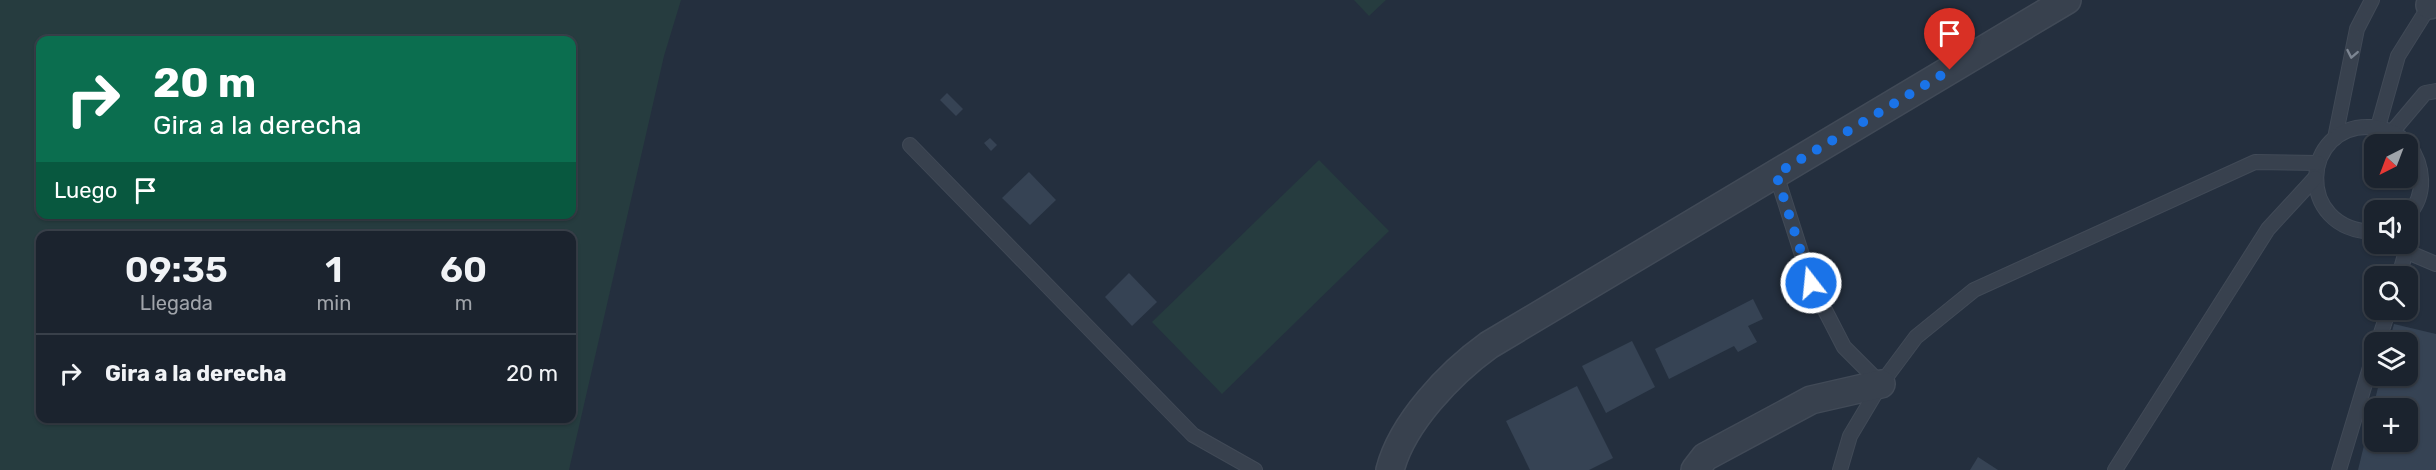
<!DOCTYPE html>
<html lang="es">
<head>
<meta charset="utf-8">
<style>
  :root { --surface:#1b232e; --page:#242b36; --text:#f1f3f6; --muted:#a0a4aa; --line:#39404a }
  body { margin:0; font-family:Rubik,sans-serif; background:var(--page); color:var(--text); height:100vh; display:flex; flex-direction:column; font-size:22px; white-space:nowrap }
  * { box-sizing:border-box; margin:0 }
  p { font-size:20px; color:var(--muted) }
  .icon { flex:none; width:33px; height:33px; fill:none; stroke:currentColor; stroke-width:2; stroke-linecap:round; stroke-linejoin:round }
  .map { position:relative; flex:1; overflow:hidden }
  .panel { position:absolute; left:36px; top:231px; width:540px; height:192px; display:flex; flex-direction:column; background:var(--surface); border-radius:12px; box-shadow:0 2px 4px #0004,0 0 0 2px var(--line) }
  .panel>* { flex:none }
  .top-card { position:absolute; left:36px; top:36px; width:540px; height:183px; border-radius:12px; box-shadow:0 2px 4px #0004,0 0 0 2px var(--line); background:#0b6e4f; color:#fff; overflow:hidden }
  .needle { width:39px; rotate:222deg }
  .buttons { position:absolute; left:2364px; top:134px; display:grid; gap:12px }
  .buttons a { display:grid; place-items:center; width:54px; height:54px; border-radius:12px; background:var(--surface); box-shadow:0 2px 4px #0004,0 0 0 2px var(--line); font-size:30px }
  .pin { position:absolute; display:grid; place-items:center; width:51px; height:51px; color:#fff; margin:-62px -26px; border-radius:50% 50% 50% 0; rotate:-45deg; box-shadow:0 0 6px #0007 }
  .pin .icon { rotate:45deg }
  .me { position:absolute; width:66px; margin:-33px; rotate:344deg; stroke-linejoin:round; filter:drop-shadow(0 0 4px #0008) }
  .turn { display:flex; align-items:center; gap:21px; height:126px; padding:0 18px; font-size:27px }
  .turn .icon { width:78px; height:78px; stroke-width:2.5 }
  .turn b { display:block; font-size:42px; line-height:51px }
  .then { display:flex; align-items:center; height:57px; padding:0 18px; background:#0003; gap:12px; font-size:22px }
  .eta { display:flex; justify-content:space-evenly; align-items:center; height:102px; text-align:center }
  .eta b { font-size:36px; font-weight:600; line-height:42px }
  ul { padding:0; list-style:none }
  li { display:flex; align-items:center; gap:18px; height:78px; padding:0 18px; border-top:2px solid var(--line) }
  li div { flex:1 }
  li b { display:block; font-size:22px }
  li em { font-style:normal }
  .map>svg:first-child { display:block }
</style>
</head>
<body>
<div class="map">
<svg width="2436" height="470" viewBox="0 0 2436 470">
  <rect width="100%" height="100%" fill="#242f3e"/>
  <g fill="#263c3f" fill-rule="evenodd">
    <path d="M0,0H681L664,56L569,470H0ZM572,40V214H40V40ZM40,236H572V418H40Z"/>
    <polygon points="1354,0 1386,0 1369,16"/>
    <polygon points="1319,160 1389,231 1222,394 1152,322"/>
  </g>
  <g fill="#364354" fill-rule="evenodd">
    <polygon points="947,93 963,109 956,116 940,100"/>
    <polygon points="990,138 997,145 991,151 984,143"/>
    <polygon points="1029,172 1056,200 1030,225 1002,198"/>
    <polygon points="1129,273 1157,302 1132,326 1105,297"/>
    <polygon points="1753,299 1763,319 1748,326 1757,342 1738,352 1734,346 1669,379 1655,349"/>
    <path d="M2394,324L2436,334V470H2358L2381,375H2408V342H2389ZM2374,408H2408V441H2374Z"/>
    <polygon points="1632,341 1655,387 1606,413 1582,366"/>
    <polygon points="1577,386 1613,458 1589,470 1530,470 1506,421"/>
    <polygon points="1978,457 1998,470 1970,470"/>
  </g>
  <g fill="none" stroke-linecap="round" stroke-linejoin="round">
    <defs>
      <g id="lane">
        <polyline points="2378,127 2398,56 2430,5"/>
        <polyline points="2392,132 2425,93 2436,91"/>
        <polyline points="2335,138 2357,29 2372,0"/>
        <path d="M2408,144C2424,165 2427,195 2408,215"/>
        <polyline points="910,145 1193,435 1255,470"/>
        <polyline points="1776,174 1811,283 1844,347 1881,384"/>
        <path d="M2374,232C2293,230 2302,123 2371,127C2385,128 2398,133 2407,144"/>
        <polyline points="2386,243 2436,264"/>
        <polyline points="2399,276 2406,251"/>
        <polyline points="2378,342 2389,309"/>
        <polyline points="1840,470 1850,436 1881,384 1916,337 1974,290 2255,162 2318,163"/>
        <polyline points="2115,470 2268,229 2315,178"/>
        <polyline points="2339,470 2374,354"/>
      </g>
      <g id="street">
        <polyline points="2430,5 2433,0"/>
        <path d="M1390,470C1402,423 1450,373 1489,345L2067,0"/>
        <polyline points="1695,470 1705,457 1811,400 1881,384"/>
      </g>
    </defs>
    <use href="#lane" stroke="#414a57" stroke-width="16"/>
    <use href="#street" stroke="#414a57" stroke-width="30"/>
    <use href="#lane" stroke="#38414e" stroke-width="14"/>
    <use href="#street" stroke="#38414e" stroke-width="27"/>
  </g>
  <defs><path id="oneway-chevron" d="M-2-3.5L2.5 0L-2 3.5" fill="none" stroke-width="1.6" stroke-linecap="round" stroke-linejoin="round" transform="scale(1.5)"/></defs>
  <use stroke="#7c8592" href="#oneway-chevron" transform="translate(2352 54) rotate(101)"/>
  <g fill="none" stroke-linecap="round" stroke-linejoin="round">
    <polyline stroke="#1a73e8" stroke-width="10" stroke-dasharray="0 18" points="1811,283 1776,174 1950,70"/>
  </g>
</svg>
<div class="buttons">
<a><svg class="needle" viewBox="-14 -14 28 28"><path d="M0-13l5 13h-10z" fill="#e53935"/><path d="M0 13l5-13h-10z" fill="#a0a4aa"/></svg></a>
<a><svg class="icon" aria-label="sound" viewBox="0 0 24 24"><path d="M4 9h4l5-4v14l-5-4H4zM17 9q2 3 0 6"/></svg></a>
<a><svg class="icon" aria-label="search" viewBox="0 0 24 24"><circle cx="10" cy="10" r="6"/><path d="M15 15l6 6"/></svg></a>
<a><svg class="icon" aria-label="layers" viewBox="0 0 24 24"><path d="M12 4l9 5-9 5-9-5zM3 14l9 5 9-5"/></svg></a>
<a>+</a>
</div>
<div class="pin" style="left:1950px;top:70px;background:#d93025"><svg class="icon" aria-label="arrive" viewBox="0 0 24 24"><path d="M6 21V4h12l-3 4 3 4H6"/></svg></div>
<svg class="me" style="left:1811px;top:283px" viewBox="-20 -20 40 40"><circle r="17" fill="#1a73e8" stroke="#fff" stroke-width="3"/><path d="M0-11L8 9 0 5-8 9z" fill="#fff"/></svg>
<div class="top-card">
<div class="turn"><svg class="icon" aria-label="right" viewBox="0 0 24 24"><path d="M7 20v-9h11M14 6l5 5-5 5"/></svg><div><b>20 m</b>Gira a la derecha</div></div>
<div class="then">Luego<svg class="icon" aria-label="arrive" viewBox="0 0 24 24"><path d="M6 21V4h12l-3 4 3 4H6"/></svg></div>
</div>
<section class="panel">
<div class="eta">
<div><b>09:35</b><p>Llegada</p></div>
<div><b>1</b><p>min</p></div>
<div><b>60</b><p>m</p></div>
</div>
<ul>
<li><svg class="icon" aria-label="right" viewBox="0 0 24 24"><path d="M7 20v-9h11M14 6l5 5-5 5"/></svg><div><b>Gira a la derecha</b></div><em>20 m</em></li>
</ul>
</section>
</div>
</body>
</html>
